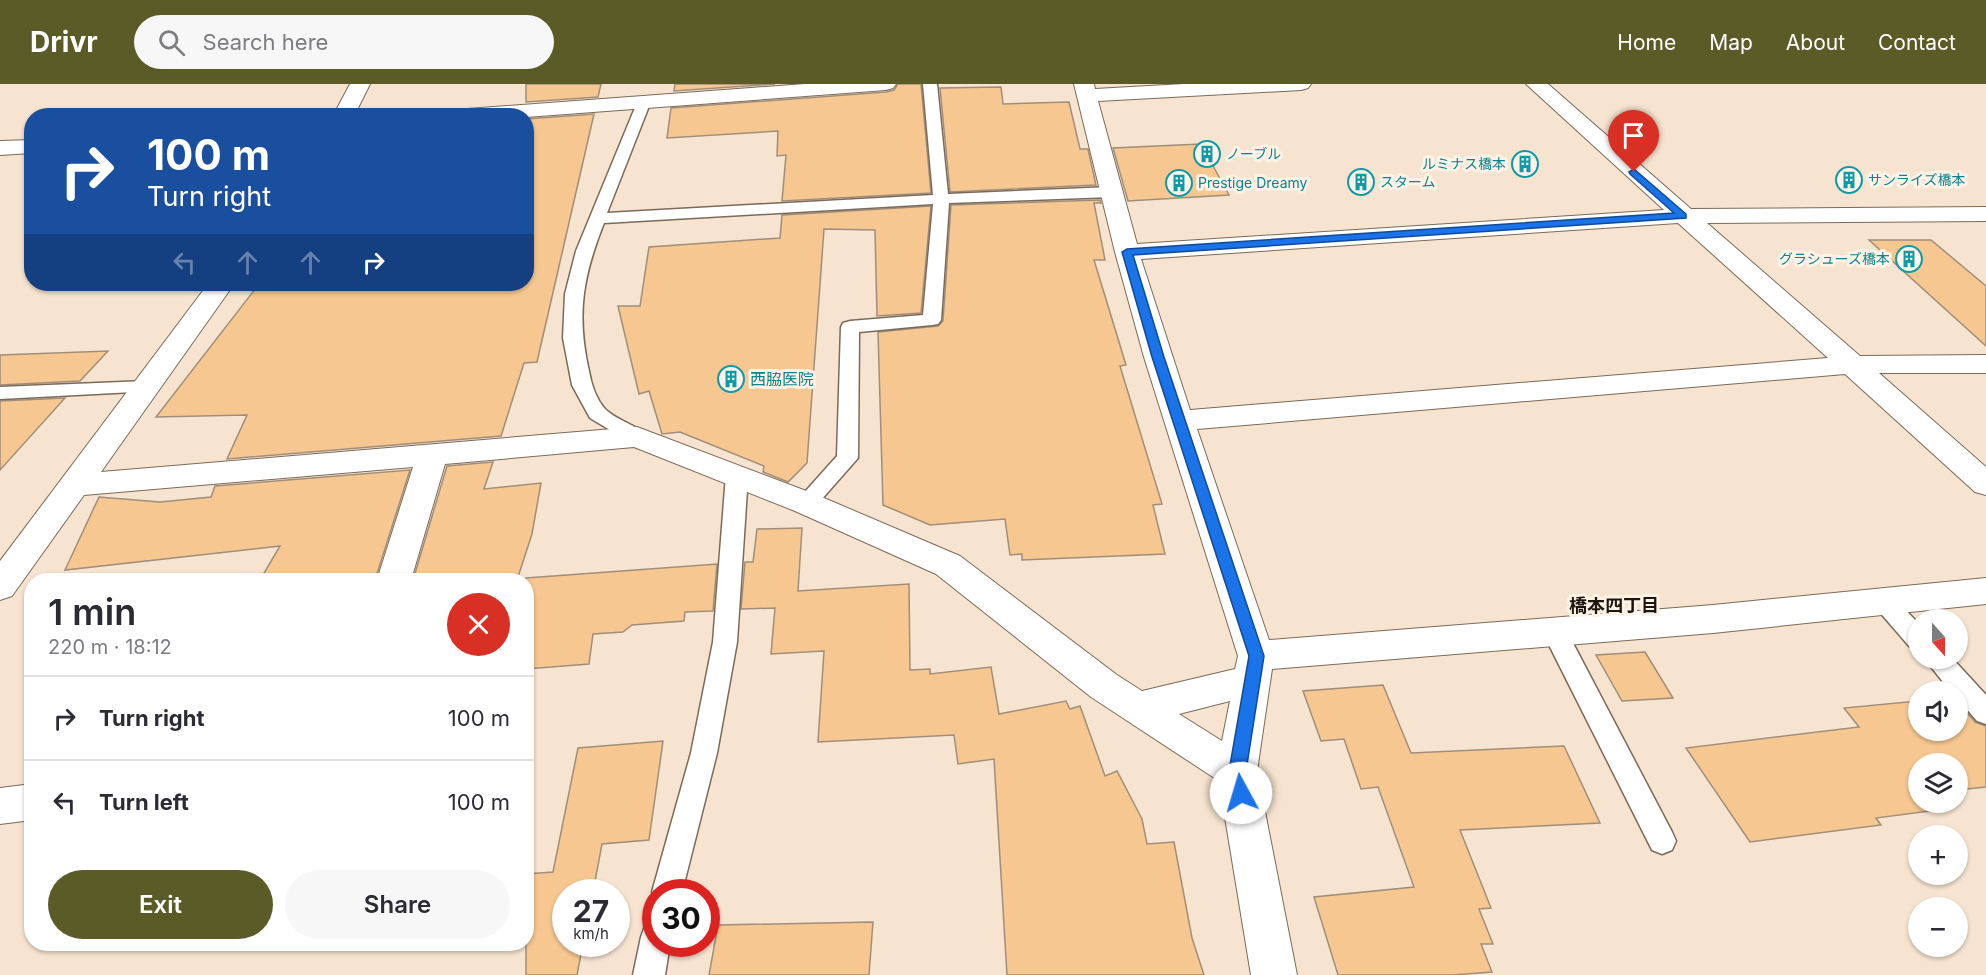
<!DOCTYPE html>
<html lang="en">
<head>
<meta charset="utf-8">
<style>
  :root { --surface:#fff; --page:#f7f7f7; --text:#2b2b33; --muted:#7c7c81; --line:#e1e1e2; --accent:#5b5b28 }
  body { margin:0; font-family:Inter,"Noto Sans JP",sans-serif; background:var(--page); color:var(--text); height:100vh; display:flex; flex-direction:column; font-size:22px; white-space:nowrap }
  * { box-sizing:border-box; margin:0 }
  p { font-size:20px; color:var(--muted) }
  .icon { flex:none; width:33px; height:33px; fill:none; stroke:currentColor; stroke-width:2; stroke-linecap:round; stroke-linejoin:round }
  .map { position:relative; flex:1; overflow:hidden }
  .drawer { position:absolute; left:24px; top:489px; width:510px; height:378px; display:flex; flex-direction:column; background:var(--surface); border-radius:24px; box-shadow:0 2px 4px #0004 }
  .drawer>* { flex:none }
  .hud { position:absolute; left:24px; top:24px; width:510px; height:183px; border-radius:24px; box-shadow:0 2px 4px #0004; background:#1a4fa0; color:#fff; overflow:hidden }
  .needle { width:39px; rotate:159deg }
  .fabs { position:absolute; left:1908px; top:525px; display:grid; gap:12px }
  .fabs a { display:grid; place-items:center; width:60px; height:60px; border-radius:50%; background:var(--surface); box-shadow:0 2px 4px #0004; font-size:30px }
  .speed { position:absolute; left:552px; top:795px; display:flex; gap:12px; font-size:30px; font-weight:700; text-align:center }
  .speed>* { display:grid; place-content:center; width:78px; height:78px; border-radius:50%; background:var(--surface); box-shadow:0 2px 4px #0004; line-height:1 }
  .speed small { font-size:15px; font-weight:400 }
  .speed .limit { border:9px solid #d22; background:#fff; color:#111 }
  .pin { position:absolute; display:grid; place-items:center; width:51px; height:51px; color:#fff; margin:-62px -26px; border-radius:50% 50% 50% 0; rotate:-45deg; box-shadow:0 0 6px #0007 }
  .pin .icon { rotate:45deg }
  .me { position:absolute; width:66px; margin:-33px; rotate:354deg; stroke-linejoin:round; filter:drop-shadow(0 0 4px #0008) }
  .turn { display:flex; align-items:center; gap:21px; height:126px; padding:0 24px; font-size:27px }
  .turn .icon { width:78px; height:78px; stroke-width:2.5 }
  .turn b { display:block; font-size:42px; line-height:51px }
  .lanes { display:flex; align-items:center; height:57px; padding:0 24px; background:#0003; justify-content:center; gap:30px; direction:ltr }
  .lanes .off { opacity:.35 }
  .round { display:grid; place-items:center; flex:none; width:63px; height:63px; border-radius:32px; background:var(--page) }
  .headline { display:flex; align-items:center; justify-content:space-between; height:102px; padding:0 24px }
  h1 { font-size:36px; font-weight:600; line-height:45px }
  .button { display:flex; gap:12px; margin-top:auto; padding:12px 24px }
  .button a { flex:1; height:69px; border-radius:36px; background:var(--accent); color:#fff; font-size:24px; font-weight:600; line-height:69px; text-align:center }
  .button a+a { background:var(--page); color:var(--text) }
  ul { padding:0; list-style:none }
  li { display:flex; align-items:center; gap:18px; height:84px; padding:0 24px; border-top:2px solid var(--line) }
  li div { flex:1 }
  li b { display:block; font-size:22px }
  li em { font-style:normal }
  header { display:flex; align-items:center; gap:36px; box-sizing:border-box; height:84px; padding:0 30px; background:var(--accent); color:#fff }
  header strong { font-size:28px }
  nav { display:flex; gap:33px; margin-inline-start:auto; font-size:21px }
  .search { width:420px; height:54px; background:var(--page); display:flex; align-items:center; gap:15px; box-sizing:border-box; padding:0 21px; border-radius:33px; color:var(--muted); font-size:22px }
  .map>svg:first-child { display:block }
</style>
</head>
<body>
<header>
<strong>Drivr</strong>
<div class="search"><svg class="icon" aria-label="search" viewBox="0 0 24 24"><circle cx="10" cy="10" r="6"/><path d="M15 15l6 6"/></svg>Search here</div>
<nav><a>Home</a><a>Map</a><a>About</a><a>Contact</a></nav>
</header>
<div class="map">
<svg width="1986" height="891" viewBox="0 0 1986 891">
  <rect width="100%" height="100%" fill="#f7e4d0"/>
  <g fill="#f7c791" stroke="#a08e7b" stroke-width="1.5">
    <polygon points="526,0 601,0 598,13 526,18"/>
    <polygon points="675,0 775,0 674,7"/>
    <polygon points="898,0 921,0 931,109 782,117 786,71 777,72 778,47 667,54 671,24 886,8 894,6"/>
    <polygon points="1001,3 1003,20 1069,18 1080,65 1088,65 1096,101 950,108 940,4"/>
    <polygon points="594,30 537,278 524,279 501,352 227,375 247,331 156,333 259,200 397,200 394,206 481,200 526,200 526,35"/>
    <polygon points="1201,60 1229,111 1128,117 1113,64"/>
    <polygon points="1100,116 1101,119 1094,119 1105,176 1094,176 1126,281 1120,282 1162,420 1153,421 1165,470 1022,476 1022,470 1010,471 1005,435 930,441 883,421 878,248 938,242 943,237 951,121"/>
    <polygon points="931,122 921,229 877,232 875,146 824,145 807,379 788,398 763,388 764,382 680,348 662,350 649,307 639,310 618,222 640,222 649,163 780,154 782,131"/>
    <polygon points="1869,156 1931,156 1986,202 1986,262"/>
    <polygon points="108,267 80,297 0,301 0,271"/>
    <polygon points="65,314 0,386 0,317"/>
    <polygon points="493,378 484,405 541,399 532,450 517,496 413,496 447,382"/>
    <polygon points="410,386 375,496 260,496 280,462 65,486 99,413 160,418 211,413 215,402"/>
    <polygon points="802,444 798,507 909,500 910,586 930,585 930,590 991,583 999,630 1066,617 1070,625 1080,622 1105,692 1117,687 1142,735 1147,760 1174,758 1192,854 1204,891 1007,891 994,675 958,680 954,651 818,658 824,567 771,570 775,524 741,525 745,478 753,478 757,445"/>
    <polygon points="717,480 713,527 685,528 684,537 632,541 623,548 593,550 589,580 526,585 526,494"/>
    <polygon points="1645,568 1673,614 1622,617 1596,571"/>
    <polygon points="1383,601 1411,669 1564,662 1600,739 1460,746 1491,824 1479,825 1493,860 1481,860 1492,888 1452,891 1338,891 1314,813 1414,803 1378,703 1361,705 1344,655 1321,657 1303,607"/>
    <polygon points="1918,617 1918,646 1958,646 1958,618 1975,638 1986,642 1986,703 1958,706 1958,680 1918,680 1918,718 1939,718 1945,725 1876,734 1881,741 1750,758 1686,664 1859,643 1844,624"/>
    <polygon points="663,657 649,756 602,760 593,808 566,808 566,860 583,860 577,891 526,891 526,790 553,788 578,664"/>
    <polygon points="873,838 869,891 709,891 718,841"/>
  </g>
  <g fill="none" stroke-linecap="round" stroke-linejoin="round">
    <defs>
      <g id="lane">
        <path d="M923,0H937L948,110L1112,103L1120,108L1112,113L949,119L941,236L938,240L932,241L859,248L858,374L814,424L806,427L798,424L795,419L837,372L841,243L843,239L850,237L923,231L933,120L604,139C583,192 576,230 589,287C591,299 596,315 605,325C614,334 633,341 644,348L647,353L644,358L637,360L630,358L590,334L572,301L563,254L565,210L576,167L639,14L644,13L651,17L607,129L933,111Z"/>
        <polygon points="146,297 153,299 156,303 153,307 0,315 0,303"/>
        <polygon points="737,384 745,386 748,391 737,558 717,669 682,808 656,808 656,816 652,808 691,669 713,558 726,391 729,386"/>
        <polygon points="1885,510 1893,513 1918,539 1918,565 1909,562 1877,525 1873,519 1877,513"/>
        <polygon points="1555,539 1564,542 1672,748 1676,757 1672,766 1662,770 1652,766 1543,549 1546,542"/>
        <polygon points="1924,574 1952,574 1986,611 1986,640 1977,637 1958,615 1958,608 1951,608"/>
        <polygon points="656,838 656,860 670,860 665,891 633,891 641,853 645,842"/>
      </g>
      <g id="street">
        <polygon points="350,0 370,0 354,32 333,32"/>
        <polygon points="805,0 896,0 893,4 886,6 526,33 444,32 447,28 454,26"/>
        <path d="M1074,0H1094L1095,5L1184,0H1311L1308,4L1301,6L1098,17L1137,160L1664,126L1526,0H1548L1691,125L1986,123V137L1707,139L1860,272L1986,271V289H1879L1986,383V411L1975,408L1845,290L1197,345L1269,556L1713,521L1986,494V520L1713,549L1272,585L1257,687L1297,891H1251L1219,697L1091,613L936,490L795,427L634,363L445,380L411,496H377L413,383L84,411L12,512L0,516V477L208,200H234L101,388L637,343L817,411L960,472L1117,591L1142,607L1235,585L1238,572L1144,273L1115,168ZM1678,139L1828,274L1190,326L1141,175ZM1230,617L1222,657L1179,630Z"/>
        <polygon points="32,56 32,69 0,71 0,57"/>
        <polygon points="32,700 32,736 0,740 0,704"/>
      </g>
    </defs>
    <use href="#lane" stroke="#7b6a59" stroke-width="3"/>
    <use href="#street" stroke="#7b6a59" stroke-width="2"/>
    <use href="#lane" fill="#fff" fill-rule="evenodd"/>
    <use href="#street" fill="#fff" fill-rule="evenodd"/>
  </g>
  <polygon fill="#1a73e8" stroke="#114b97" stroke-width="1.5" points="1634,85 1686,130 1686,134 1133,171 1164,273 1264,572 1246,687 1250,709 1247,715 1241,717 1235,715 1229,687 1249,572 1152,273 1122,168 1127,165 1674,129 1630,90 1629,88"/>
  <defs>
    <symbol id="building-ring" viewBox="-11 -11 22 22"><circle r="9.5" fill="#fef3e6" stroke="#0f9aa8" stroke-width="1.5"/><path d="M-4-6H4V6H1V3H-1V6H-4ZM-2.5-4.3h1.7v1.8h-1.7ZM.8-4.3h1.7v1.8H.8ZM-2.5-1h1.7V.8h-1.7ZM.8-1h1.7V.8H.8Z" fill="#0f9aa8"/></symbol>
  </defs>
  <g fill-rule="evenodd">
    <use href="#building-ring" x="1192" y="55" width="30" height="30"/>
    <use href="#building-ring" x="1510" y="65" width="30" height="30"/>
    <use href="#building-ring" x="1834" y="81" width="30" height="30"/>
    <use href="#building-ring" x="1346" y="83" width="30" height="30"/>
    <use href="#building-ring" x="1164" y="84" width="30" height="30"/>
    <use href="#building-ring" x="1894" y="160" width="30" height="30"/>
    <use href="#building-ring" x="716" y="280" width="30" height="30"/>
  </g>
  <g text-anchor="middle" stroke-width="6" stroke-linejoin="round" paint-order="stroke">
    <g font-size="14" fill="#0d838f" stroke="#fef3e6" text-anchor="start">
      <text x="1226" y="75">ノーブル</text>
      <text x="1506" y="85" text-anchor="end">ルミナス橋本</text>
      <text x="1868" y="101">サンライズ橋本</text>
      <text x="1380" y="103">スターム</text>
      <text x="1198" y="104">Prestige Dreamy</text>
      <text x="1890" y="180" text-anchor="end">グラシューズ橋本</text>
    </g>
    <g font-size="16" fill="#0d838f" stroke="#fef3e6" text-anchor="start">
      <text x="750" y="301">西脇医院</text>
    </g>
    <g font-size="18" font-weight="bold" fill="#1d160f" stroke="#fef3e6">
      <text x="1614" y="528">橋本四丁目</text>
    </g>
  </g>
</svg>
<div class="fabs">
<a><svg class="needle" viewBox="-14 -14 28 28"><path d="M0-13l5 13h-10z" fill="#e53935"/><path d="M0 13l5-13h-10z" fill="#7c7c81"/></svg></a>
<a><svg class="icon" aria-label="sound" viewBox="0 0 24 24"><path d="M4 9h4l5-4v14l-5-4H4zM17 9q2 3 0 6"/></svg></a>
<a><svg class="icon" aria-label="layers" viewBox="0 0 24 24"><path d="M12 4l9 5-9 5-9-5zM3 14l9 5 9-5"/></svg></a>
<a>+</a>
<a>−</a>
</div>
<div class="speed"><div>27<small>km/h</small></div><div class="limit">30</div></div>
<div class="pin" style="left:1634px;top:88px;background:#d93025"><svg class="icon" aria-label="arrive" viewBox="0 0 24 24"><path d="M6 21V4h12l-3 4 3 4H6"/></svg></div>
<svg class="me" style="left:1241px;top:709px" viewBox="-20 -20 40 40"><circle r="19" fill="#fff"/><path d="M0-13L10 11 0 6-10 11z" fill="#1a73e8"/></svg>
<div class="hud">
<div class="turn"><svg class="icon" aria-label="right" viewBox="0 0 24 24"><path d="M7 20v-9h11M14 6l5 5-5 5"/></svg><div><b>100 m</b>Turn right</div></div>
<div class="lanes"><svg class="icon off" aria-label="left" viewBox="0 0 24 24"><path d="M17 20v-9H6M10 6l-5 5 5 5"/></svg><svg class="icon off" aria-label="ahead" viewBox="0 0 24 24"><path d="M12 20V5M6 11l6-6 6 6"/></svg><svg class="icon off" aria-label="ahead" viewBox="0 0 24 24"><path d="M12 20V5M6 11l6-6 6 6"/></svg><svg class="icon" aria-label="right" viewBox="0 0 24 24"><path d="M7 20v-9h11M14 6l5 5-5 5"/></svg></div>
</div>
<section class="drawer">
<div class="headline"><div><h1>1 min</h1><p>220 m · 18:12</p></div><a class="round" style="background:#d93025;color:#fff"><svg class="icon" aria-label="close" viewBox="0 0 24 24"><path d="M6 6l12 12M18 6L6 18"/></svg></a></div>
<ul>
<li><svg class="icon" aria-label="right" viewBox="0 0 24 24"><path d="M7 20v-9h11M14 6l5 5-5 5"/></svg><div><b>Turn right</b></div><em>100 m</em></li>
<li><svg class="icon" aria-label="left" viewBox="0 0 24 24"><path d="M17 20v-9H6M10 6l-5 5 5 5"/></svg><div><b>Turn left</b></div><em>100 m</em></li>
</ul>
<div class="button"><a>Exit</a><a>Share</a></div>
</section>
</div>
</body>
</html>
